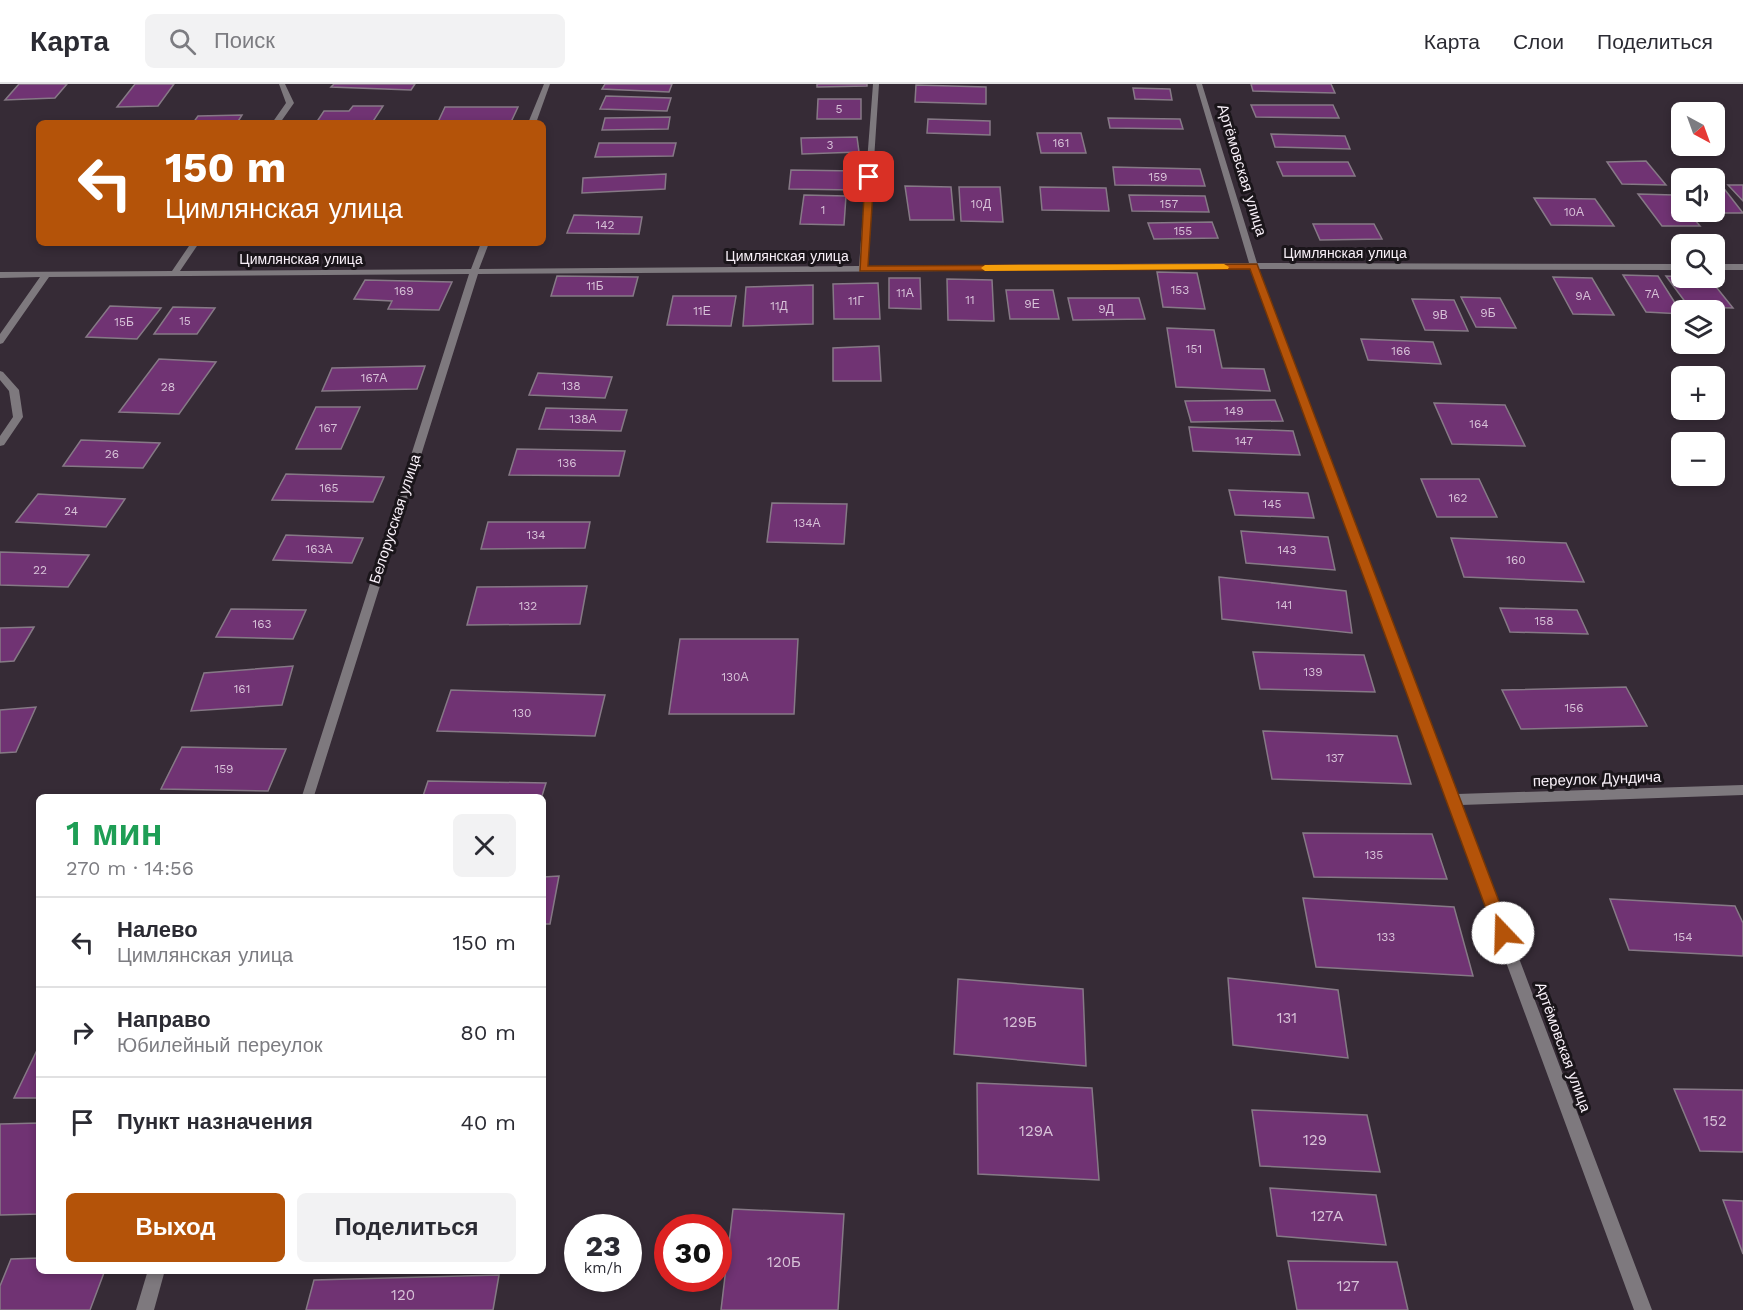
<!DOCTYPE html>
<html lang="ru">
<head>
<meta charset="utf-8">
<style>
  :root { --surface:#fff; --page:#f2f2f3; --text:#2b2b33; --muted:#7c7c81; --line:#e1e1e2; --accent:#b45309 }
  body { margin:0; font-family:"Work Sans",sans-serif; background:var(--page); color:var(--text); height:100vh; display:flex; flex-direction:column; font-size:22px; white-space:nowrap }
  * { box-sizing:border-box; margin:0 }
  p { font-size:20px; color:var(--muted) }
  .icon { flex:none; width:33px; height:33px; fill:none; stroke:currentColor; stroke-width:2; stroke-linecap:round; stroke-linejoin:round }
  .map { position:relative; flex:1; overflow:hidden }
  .drawer { position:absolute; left:36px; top:710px; width:510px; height:480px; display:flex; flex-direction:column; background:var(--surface); border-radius:9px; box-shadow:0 3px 9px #0003 }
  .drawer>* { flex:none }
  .guide { position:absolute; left:36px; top:36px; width:510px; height:126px; border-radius:9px; box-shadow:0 3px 9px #0003; background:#b45309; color:#fff; overflow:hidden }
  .needle { width:39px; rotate:139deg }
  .controls { position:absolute; left:1671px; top:18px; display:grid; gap:12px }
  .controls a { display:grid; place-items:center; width:54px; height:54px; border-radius:9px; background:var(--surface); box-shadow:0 3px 9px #0003; font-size:30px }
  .speed { position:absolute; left:564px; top:1130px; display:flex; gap:12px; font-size:30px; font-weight:700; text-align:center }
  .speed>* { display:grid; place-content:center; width:78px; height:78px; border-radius:50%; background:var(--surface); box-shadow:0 3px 9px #0003; line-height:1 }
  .speed small { font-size:15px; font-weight:400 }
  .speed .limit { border:9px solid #d22; background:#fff; color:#111 }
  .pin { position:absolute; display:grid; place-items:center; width:51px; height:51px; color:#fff; margin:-26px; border-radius:12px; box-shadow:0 3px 9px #0006 }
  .me { position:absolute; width:66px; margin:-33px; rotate:339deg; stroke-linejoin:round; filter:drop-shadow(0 0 4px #0008) }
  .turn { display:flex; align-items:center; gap:21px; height:126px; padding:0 30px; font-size:27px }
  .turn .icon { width:78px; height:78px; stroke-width:2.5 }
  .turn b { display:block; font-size:42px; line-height:51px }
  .round { display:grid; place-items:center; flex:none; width:63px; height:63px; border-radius:9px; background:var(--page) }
  .headline { display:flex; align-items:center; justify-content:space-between; height:102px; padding:0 30px }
  h1 { font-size:36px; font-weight:600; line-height:45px; color:#1e9e55 }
  .action { display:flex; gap:12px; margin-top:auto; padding:12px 30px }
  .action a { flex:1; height:69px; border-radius:9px; background:var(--accent); color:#fff; font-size:24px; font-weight:600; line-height:69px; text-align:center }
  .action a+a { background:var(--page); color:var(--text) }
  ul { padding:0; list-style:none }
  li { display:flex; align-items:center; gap:18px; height:90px; padding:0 30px; border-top:2px solid var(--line) }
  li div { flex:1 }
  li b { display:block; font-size:22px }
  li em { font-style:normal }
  header { display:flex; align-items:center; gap:36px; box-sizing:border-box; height:84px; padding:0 30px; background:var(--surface); border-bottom:2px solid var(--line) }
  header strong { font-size:28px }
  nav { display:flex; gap:33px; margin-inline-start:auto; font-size:21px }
  .search { width:420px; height:54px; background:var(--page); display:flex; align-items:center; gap:15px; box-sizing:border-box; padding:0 21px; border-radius:9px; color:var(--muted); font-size:22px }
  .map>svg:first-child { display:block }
</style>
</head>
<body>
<header>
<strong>Карта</strong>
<div class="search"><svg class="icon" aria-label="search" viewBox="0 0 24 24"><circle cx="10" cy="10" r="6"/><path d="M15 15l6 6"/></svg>Поиск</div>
<nav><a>Карта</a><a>Слои</a><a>Поделиться</a></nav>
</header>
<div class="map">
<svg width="1743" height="1226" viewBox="0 0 1743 1226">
  <rect width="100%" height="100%" fill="#362b36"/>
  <g fill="#703373" stroke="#867986" stroke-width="1.5">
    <polygon points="19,0 67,0 55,14 5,16"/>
    <polygon points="135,0 174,0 158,22 117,23"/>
    <polygon points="334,0 415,0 411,6 331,3"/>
    <polygon points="605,0 672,0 669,8 602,5"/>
    <polygon points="817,0 867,0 867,2 817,3"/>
    <polygon points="1251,0 1331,0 1335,9 1253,7"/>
    <polygon points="916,1 986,3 986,20 915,18"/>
    <polygon points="1133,4 1170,5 1172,16 1135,15"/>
    <polygon points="606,12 671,14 667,27 600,25"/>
    <polygon points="818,15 861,15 861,35 817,35"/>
    <polygon points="1251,21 1333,21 1339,34 1256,33"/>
    <polygon points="353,22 383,22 372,39 316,39 324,27 349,27"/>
    <polygon points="445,23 518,23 511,38 438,38"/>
    <polygon points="242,31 237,39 193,39 198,32"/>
    <polygon points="670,33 668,45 602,46 605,34"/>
    <polygon points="1108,34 1180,35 1183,45 1110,44"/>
    <polygon points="928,35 990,37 990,51 927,49"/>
    <polygon points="1037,49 1081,49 1086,69 1041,69"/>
    <polygon points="1271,50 1345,52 1350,65 1275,63"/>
    <polygon points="857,53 859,68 802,70 801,54"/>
    <polygon points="599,59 676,59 673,72 595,73"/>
    <polygon points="1646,77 1666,101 1622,100 1607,78"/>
    <polygon points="1277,78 1348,78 1355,92 1283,92"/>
    <polygon points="1113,83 1200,85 1205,102 1115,101"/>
    <polygon points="791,86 857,87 856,106 789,105"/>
    <polygon points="666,90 665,105 582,109 583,94"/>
    <polygon points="1728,101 1743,101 1743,117"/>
    <polygon points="905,102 951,103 954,136 910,136"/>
    <polygon points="1714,102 1722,102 1743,129 1700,129 1714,128"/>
    <polygon points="959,103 1000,103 1003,138 961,137"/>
    <polygon points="1040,103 1106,104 1109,127 1042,126"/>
    <polygon points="1638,110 1674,111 1682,119 1682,128 1688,128 1700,142 1662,142"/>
    <polygon points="804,111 846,112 844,141 800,140"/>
    <polygon points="1129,111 1205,112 1209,128 1132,127"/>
    <polygon points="1534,114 1595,115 1614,142 1551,141"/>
    <polygon points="574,131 642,133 639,150 567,149"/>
    <polygon points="1212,138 1218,154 1154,155 1148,139"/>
    <polygon points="1313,140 1374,140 1382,155 1320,156"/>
    <polygon points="1157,188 1197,189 1205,225 1163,223"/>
    <polygon points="1623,191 1658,192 1682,230 1646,228"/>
    <polygon points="557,192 638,193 633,212 551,212"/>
    <polygon points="1666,192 1709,194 1733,224 1689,223"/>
    <polygon points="1553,193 1592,194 1614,231 1573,230"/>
    <polygon points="889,194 920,194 921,225 889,224"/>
    <polygon points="947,195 992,196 994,237 948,236"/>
    <polygon points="365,196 452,198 439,226 388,225 392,217 354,215"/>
    <polygon points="878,199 880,235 834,235 833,200"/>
    <polygon points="813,201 813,240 743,242 746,203"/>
    <polygon points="1006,206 1053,206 1059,235 1010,235"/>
    <polygon points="673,212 736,212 731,242 667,241"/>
    <polygon points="1461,213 1500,214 1516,244 1476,243"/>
    <polygon points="1068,214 1139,214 1145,235 1073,236"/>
    <polygon points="1412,215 1454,216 1468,247 1425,246"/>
    <polygon points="110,222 161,224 137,255 86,253"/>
    <polygon points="173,223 215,224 197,250 154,250"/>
    <polygon points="1167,244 1214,246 1222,284 1264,285 1270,307 1176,303"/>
    <polygon points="1361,255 1433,258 1441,280 1368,276"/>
    <polygon points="879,262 881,297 833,297 833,264"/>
    <polygon points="159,275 216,278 179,330 119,328"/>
    <polygon points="425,282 417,305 322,307 332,284"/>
    <polygon points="538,289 612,293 605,314 529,311"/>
    <polygon points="1275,316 1283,337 1191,338 1185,317"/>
    <polygon points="1434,319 1505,321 1525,362 1452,360"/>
    <polygon points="316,323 360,323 341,365 296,365"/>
    <polygon points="546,324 627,326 621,347 539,345"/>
    <polygon points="1189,343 1293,347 1300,371 1193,367"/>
    <polygon points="81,356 160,359 143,384 63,382"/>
    <polygon points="517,365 625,367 619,392 509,391"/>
    <polygon points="286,390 384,393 373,418 272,416"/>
    <polygon points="1421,395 1479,395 1497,433 1437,433"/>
    <polygon points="1229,406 1308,409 1314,434 1235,431"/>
    <polygon points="38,410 125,415 106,443 16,438"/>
    <polygon points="772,419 847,420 844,460 767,458"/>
    <polygon points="488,438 590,438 585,464 481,465"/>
    <polygon points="1241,447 1328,453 1335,486 1246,479"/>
    <polygon points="286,451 363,454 352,479 273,476"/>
    <polygon points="1451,454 1566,459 1584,498 1464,493"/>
    <polygon points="0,468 89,471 68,503 0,501"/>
    <polygon points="1219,493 1346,507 1352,549 1222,535"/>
    <polygon points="587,502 580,540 467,541 477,503"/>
    <polygon points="1500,524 1577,526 1588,550 1510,548"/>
    <polygon points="231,525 306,526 293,555 216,553"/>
    <polygon points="34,543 14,577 0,578 0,544"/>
    <polygon points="680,555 798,555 794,630 669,630"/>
    <polygon points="1253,568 1364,571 1375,608 1260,605"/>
    <polygon points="293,582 282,621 191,627 204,589"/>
    <polygon points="1626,603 1647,642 1521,645 1502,606"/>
    <polygon points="451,606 605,611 595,652 437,647"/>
    <polygon points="36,623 16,668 0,669 0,626"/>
    <polygon points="1263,647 1397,652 1411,700 1272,695"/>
    <polygon points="182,663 286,665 268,707 161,705"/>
    <polygon points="428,697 546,699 542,712 423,712"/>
    <polygon points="1303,749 1432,750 1447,795 1314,793"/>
    <polygon points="559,792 550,840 543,840 543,793"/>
    <polygon points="1303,814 1454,823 1473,892 1316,883"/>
    <polygon points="1610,815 1735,822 1743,839 1743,872 1629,866"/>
    <polygon points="1228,894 1338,906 1348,974 1233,961"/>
    <polygon points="958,895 1083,905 1086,982 954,970"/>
    <polygon points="39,962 39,1014 14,1014"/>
    <polygon points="977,999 1092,1004 1099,1096 978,1090"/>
    <polygon points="1674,1005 1743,1006 1743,1068 1700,1067"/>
    <polygon points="1252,1026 1367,1031 1380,1088 1260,1082"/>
    <polygon points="39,1039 39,1130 0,1131 0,1040"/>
    <polygon points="1270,1104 1376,1111 1386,1161 1277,1152"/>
    <polygon points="1723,1116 1743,1117 1743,1170"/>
    <polygon points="733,1125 844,1130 838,1226 721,1226"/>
    <polygon points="39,1174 39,1186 105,1186 90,1226 0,1226 0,1202 11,1175"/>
    <polygon points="1288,1177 1397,1178 1408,1226 1297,1226"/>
    <polygon points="499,1191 493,1226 306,1226 314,1196"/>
  </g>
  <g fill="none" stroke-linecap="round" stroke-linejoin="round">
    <g fill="#7e797e" fill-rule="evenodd">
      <polygon points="279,0 285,0 294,19 280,39 272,39 286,19"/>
      <polygon points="544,0 550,0 536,39 528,39"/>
      <polygon points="873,0 879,0 867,182 1249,179 1196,0 1202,0 1257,179 1682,180 1682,186 1259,185 1457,710 1743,701 1743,711 1461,721 1652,1226 1634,1226 1251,185 478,190 314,712 302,712 469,190 49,193 3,259 0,260 0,250 40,193 0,194 0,188 172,187 191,159 199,159 180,187 471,185 481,159 489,159 479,185 859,182"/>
      <rect x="1714" y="180" width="29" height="6"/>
      <polygon points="0,287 3,288 19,306 23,333 4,361 0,362 0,352 13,333 9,307 0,296"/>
      <polygon points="148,1186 165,1186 154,1226 136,1226"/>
    </g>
  </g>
  <polygon fill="#b45309" stroke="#753606" stroke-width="1.5" points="869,90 874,93 868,182 1257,180 1511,849 1508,854 1503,857 1497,854 1495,849 1250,185 860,187 865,93"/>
  <polygon fill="#f59e0b" points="1224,180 1229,183 1228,185 985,187 981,184 985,181"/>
  <g text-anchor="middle" stroke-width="6" stroke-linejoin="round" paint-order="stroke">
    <g font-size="12" fill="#d7c2d8">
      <text x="839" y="29">5</text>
      <text x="1061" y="63">161</text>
      <text x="830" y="65">3</text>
      <text x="1158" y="97">159</text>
      <text x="981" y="124">10Д</text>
      <text x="1169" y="124">157</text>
      <text x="823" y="130">1</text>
      <text x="1574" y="132">10А</text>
      <text x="605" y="145">142</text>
      <text x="1183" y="151">155</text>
      <text x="595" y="206">11Б</text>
      <text x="1180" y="210">153</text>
      <text x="404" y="211">169</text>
      <text x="905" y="213">11А</text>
      <text x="1652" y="214">7А</text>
      <text x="1583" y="216">9А</text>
      <text x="970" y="220">11</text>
      <text x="856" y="221">11Г</text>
      <text x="1032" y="224">9Е</text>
      <text x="779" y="226">11Д</text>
      <text x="1106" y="229">9Д</text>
      <text x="702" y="231">11Е</text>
      <text x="1488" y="233">9Б</text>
      <text x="1440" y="235">9В</text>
      <text x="185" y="241">15</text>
      <text x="124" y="242">15Б</text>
      <text x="1194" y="269">151</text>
      <text x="1401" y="271">166</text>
      <text x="374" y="298">167А</text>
      <text x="571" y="306">138</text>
      <text x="168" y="307">28</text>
      <text x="1234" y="331">149</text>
      <text x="583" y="339">138А</text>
      <text x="1479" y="344">164</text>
      <text x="328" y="348">167</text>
      <text x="1244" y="361">147</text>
      <text x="112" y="374">26</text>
      <text x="567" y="383">136</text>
      <text x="329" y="408">165</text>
      <text x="1458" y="418">162</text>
      <text x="1272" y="424">145</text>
      <text x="71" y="431">24</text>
      <text x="807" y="443">134А</text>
      <text x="536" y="455">134</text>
      <text x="319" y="469">163А</text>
      <text x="1287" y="470">143</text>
      <text x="1516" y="480">160</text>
      <text x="40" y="490">22</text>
      <text x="1284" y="525">141</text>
      <text x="528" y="526">132</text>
      <text x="1544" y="541">158</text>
      <text x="262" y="544">163</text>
      <text x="1313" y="592">139</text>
      <text x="735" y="597">130А</text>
      <text x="242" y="609">161</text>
      <text x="1574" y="628">156</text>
      <text x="522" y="633">130</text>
      <text x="1335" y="678">137</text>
      <text x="224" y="689">159</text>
      <text x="1374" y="775">135</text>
      <text x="1386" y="857">133</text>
      <text x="1683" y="857">154</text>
    </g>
    <g font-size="14" fill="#f9f1f9" stroke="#1a151a">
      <text x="1345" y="174">Цимлянская улица</text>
      <text x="787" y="177">Цимлянская улица</text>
      <text x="301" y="180">Цимлянская улица</text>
    </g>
    <g font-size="15" fill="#f9f1f9" stroke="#1a151a">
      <text transform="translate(1242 86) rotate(73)" y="5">Артёмовская улица</text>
      <text transform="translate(395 435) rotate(-72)" y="5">Белорусская улица</text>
      <text transform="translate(1597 695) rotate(-2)" y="5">переулок Дундича</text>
      <text transform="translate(1563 963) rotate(70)" y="5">Артёмовская улица</text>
    </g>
    <g font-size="15" fill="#d7c2d8">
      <text x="1287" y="939">131</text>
      <text x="1020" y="943">129Б</text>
      <text x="1715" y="1042">152</text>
      <text x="1036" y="1052">129А</text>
      <text x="1315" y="1061">129</text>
      <text x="1327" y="1137">127А</text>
      <text x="784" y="1183">120Б</text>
      <text x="1348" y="1207">127</text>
      <text x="403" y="1216">120</text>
    </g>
  </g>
</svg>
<div class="controls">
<a><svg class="needle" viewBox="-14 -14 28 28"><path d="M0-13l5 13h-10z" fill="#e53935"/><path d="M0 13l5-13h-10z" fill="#7c7c81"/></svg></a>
<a><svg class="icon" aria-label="sound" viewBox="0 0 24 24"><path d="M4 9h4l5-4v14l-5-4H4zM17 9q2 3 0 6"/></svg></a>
<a><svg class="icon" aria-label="search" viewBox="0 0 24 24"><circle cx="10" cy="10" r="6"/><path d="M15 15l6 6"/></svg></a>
<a><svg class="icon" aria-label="layers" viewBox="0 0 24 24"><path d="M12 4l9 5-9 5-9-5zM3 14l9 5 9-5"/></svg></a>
<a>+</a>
<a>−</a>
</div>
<div class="speed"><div>23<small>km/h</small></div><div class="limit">30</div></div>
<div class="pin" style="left:869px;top:93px;background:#d93025"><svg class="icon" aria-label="arrive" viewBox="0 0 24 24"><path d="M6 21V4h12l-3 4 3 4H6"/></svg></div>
<svg class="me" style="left:1503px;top:849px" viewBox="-20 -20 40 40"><circle r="19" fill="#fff"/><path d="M0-13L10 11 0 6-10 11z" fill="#b45309"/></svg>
<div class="guide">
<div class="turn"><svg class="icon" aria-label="left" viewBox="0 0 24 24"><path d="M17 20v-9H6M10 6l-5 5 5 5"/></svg><div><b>150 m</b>Цимлянская улица</div></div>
</div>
<section class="drawer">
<div class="headline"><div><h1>1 мин</h1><p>270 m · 14:56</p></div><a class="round"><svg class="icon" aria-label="close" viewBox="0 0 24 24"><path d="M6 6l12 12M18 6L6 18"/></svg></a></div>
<ul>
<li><svg class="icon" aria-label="left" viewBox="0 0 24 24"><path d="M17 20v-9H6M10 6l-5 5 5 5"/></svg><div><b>Налево</b><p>Цимлянская улица</p></div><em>150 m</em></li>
<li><svg class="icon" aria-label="right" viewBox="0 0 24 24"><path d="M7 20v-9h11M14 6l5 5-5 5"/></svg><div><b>Направо</b><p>Юбилейный переулок</p></div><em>80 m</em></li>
<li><svg class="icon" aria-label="arrive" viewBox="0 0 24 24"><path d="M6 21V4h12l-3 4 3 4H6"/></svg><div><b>Пункт назначения</b></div><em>40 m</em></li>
</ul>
<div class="action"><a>Выход</a><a>Поделиться</a></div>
</section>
</div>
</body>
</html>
